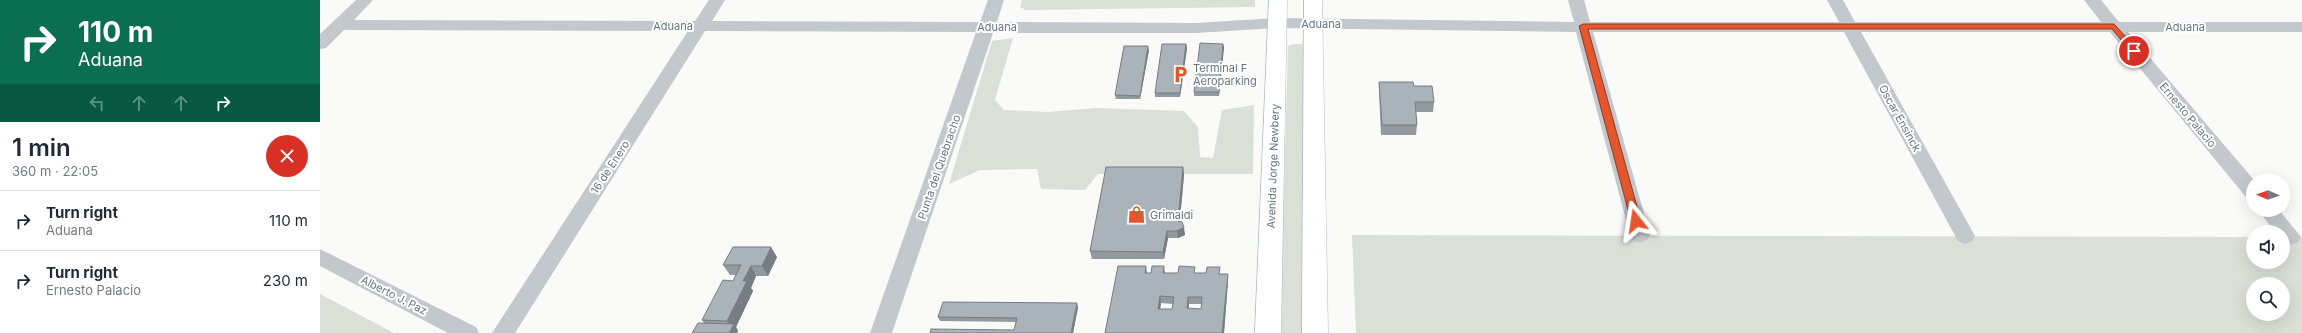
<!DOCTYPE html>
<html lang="en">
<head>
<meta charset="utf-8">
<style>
  :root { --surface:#fff; --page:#f6f6f7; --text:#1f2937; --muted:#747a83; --line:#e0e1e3 }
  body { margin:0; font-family:Inter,sans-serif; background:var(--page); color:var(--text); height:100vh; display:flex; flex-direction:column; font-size:15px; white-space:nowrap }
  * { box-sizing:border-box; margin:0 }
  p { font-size:13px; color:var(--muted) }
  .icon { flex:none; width:22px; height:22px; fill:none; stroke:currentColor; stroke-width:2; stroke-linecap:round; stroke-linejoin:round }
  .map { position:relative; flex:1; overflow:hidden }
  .panel { display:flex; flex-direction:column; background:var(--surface); width:320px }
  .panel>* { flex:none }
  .hud { background:#0b6e4f; color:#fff; overflow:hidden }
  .needle { width:26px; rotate:272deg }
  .fabs { position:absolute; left:1926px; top:173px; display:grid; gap:8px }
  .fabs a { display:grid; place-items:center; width:44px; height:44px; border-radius:50%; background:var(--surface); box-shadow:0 4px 16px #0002; font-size:20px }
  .pin { position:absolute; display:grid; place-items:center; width:34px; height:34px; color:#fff; margin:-17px; border:2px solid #fff; border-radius:50%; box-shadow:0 1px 4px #0007 }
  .me { position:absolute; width:44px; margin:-22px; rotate:345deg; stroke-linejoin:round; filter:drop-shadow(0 0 3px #0008) }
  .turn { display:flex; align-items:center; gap:14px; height:84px; padding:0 12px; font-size:18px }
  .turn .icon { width:52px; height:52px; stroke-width:2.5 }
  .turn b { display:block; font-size:28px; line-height:34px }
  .lanes { display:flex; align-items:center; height:38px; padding:0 12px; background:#0003; justify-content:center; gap:20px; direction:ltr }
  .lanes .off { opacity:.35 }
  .round { display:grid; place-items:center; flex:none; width:42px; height:42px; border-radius:21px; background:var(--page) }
  .overview { display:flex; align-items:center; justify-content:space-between; height:68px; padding:0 12px }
  h1 { font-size:24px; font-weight:600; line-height:30px }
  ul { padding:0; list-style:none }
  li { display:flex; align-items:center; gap:12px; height:60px; padding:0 12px; border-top:1px solid var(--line) }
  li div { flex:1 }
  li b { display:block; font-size:15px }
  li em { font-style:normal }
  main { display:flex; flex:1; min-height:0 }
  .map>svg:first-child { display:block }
</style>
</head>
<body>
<main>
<section class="panel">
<div class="hud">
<div class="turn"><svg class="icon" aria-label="right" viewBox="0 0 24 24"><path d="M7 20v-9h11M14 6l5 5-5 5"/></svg><div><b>110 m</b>Aduana</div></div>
<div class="lanes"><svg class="icon off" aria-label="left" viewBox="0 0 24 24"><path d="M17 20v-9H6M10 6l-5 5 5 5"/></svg><svg class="icon off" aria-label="ahead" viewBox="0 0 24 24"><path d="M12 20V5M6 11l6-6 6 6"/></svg><svg class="icon off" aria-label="ahead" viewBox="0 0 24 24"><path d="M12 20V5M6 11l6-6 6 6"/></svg><svg class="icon" aria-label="right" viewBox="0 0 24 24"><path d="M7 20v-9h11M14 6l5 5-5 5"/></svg></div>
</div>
<div class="overview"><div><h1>1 min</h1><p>360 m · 22:05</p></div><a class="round" style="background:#d93025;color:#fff"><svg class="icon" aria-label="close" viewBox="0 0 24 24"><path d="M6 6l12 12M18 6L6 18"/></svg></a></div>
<ul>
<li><svg class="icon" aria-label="right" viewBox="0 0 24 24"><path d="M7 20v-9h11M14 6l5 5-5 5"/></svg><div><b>Turn right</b><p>Aduana</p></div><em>110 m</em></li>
<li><svg class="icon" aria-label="right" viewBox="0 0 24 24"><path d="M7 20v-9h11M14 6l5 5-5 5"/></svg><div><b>Turn right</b><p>Ernesto Palacio</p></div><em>230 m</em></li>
</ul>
</section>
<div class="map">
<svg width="1982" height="333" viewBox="0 0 1982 333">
  <rect width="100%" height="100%" fill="#fafaf8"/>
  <g fill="#dadfd7" fill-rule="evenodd">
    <polygon points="702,0 935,0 935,7 932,7 706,10 700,7"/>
    <polygon points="693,38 675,100 684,110 727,112 776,108 864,111 878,127 880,157 893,158 902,110 934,105 933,174 778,174 765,190 721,189 717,169 660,170 629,184 672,41"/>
    <polygon points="973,44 982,44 985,48 982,333 960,333 968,46"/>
    <path d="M1032,235L1933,237V262H1963V237H1982V333H1036ZM1933,284H1963V314H1933Z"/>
    <polygon points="0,294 74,333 0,333"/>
  </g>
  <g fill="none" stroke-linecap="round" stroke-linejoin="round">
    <defs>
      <g id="secondary">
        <polygon points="949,0 967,0 961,333 935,333"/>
        <polygon points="984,0 1002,0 1008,333 982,333"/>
      </g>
    </defs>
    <use href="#secondary" stroke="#b3babf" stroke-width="1"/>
    <g fill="#c3c8cc" fill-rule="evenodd">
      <polygon points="36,0 53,0 34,20 375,21 389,0 405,0 392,21 660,22 668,0 684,0 677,22 876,23 957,18 1254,22 1248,0 1264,0 1270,22 1519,22 1507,0 1523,0 1535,22 1781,22 1764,0 1781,0 1799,22 1982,22 1982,32 1808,32 1934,180 1933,199 1926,197 1790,32 1541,32 1655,236 1652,241 1645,244 1638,241 1524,32 1273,32 1330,235 1327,240 1320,243 1313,240 1310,235 1256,32 957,28 876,33 673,33 572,333 550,333 656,32 385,31 195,333 172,333 368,31 24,30 6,48 0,49 0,34"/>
      <polygon points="1938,210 1959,210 1981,237 1978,242 1971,245 1964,242 1963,232 1955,232"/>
      <polygon points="0,249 156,327 159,333 128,333 0,266"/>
    </g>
    <use href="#secondary" fill="#fff" fill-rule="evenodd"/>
  </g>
  <g fill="#929a9f" fill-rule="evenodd">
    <polygon points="866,44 867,48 860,97 835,97 835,93"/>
    <polygon points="903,44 904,47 899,96 874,96 874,92"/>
    <polygon points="829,50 820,99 796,99 795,95"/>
    <polygon points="1059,82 1094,86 1114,102 1113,112 1096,112 1097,125 1096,135 1061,135 1059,92"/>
    <polygon points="863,167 864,175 860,221 865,235 858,238 848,238 844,259 772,259 770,251"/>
    <polygon points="457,257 448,276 436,276 431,288 433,291 416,327 418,331 417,333 372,333 384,323 382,320 413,281 416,275 410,275 403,265"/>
    <path d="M827,273H876L900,274L908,281L904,333H785ZM841,303L853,304L852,309H840ZM869,304H882L881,309L868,308Z"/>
    <polygon points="758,307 753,333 694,330 696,322 620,321 618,317"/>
  </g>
  <g fill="#777d82">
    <polygon points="866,44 867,48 860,97 860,93"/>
    <polygon points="903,44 904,47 899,96 899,92"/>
    <polygon points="828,46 829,50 820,99 820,96"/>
    <polygon points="863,167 864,175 859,228 858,221"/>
    <polygon points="864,227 865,235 858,238 857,231"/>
    <polygon points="847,231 848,238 844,259 843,252"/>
    <polygon points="451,247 457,257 448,276 442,266"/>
    <polygon points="431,266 436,276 431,288 433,291 416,327 418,331 417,333 409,333 412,328 407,321 423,281"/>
    <polygon points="826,266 827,273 825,273"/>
    <polygon points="844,266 845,274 843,273"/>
    <polygon points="908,274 908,281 904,333 902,333"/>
    <polygon points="840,296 841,303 839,316 838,309"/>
    <polygon points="868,297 869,304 868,316 867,308"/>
    <polygon points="757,303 758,307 753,333 751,333"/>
  </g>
  <g fill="#aab3b9" stroke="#777d82" fill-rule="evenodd">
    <polygon points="880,43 903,44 899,92 874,92"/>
    <polygon points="842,44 866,44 860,93 835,93"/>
    <polygon points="804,46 828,46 820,96 795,95"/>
    <polygon points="1059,82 1093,82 1094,86 1112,86 1114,102 1095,102 1097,125 1062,125"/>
    <polygon points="786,167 863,167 858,221 862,222 864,227 857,231 847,231 843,252 770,251"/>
    <polygon points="413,247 451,247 442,266 431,266 423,281 427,281 407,321 382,320 403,280 413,281 421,265 403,265"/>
    <path d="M798,266H826L825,273H831L832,266H844L843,273H858L859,266L875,267L874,273H886L887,267H900L899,274H908L902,333H785ZM840,296L854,297L852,309H838ZM868,297H882L881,309L867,308Z"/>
    <polygon points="623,302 757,303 751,333 610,333 611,329 694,330 697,318 618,317"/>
    <polygon points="378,323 414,324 409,333 372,333"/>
  </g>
  <polygon fill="#e4572e" stroke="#94391e" points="1794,24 1817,49 1817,52 1811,52 1792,29 1268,29 1321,221 1316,224 1311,221 1259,26 1263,24"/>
  <defs>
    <symbol id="parking-bare" viewBox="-9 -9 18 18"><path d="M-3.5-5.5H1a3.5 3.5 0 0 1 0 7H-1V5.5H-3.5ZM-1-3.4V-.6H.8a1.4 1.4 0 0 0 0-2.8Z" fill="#e4572e" stroke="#fff" stroke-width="2.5" paint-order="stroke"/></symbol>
    <symbol id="shop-bare" viewBox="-9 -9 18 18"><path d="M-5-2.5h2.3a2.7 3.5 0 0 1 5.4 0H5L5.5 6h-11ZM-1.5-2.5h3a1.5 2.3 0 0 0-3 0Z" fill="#e4572e" stroke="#fff" stroke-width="2.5" paint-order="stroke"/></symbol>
  </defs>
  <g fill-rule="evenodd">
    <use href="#parking-bare" x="848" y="62" width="25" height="25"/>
    <use href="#shop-bare" x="804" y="202" width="25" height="25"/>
  </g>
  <g text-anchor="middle" stroke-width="4" stroke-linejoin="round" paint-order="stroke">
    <g font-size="11" fill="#657683" stroke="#fff">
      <text x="1001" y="28">Aduana</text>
      <text x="353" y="30">Aduana</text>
      <text x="677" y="31">Aduana</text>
      <text x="1865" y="31">Aduana</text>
      <text transform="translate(1868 115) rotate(50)" y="4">Ernesto Palacio</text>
      <text transform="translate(1580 118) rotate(61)" y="4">Oscar Ensinck</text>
      <text transform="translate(953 166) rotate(-88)" y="4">Avenida Jorge Newbery</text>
      <text transform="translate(290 167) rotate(-57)" y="4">16 de Enero</text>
      <text transform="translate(619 167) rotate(-71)" y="4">Punta del Quebracho</text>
      <text transform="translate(74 295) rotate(27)" y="4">Alberto J. Paz</text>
    </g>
    <g font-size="11" fill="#657683" stroke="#fff" text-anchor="start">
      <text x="873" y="72">Terminal F<tspan x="873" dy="13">Aeroparking</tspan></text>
      <text x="830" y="219">Grimaldi</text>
    </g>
  </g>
</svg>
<div class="fabs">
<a><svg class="needle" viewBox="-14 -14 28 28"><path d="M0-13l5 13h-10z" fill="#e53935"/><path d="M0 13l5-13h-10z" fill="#747a83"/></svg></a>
<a><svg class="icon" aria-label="sound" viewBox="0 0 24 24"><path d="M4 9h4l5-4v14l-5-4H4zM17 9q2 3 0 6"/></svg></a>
<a><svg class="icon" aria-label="search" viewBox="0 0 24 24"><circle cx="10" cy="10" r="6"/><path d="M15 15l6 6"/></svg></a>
</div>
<div class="pin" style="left:1814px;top:51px;background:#d93025"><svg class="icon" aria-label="arrive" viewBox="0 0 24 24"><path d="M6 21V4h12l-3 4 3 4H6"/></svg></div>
<svg class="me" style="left:1316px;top:221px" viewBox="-20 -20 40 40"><path d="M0-17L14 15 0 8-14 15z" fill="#e4572e" stroke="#fff" stroke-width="4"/></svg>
</div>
</main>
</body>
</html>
